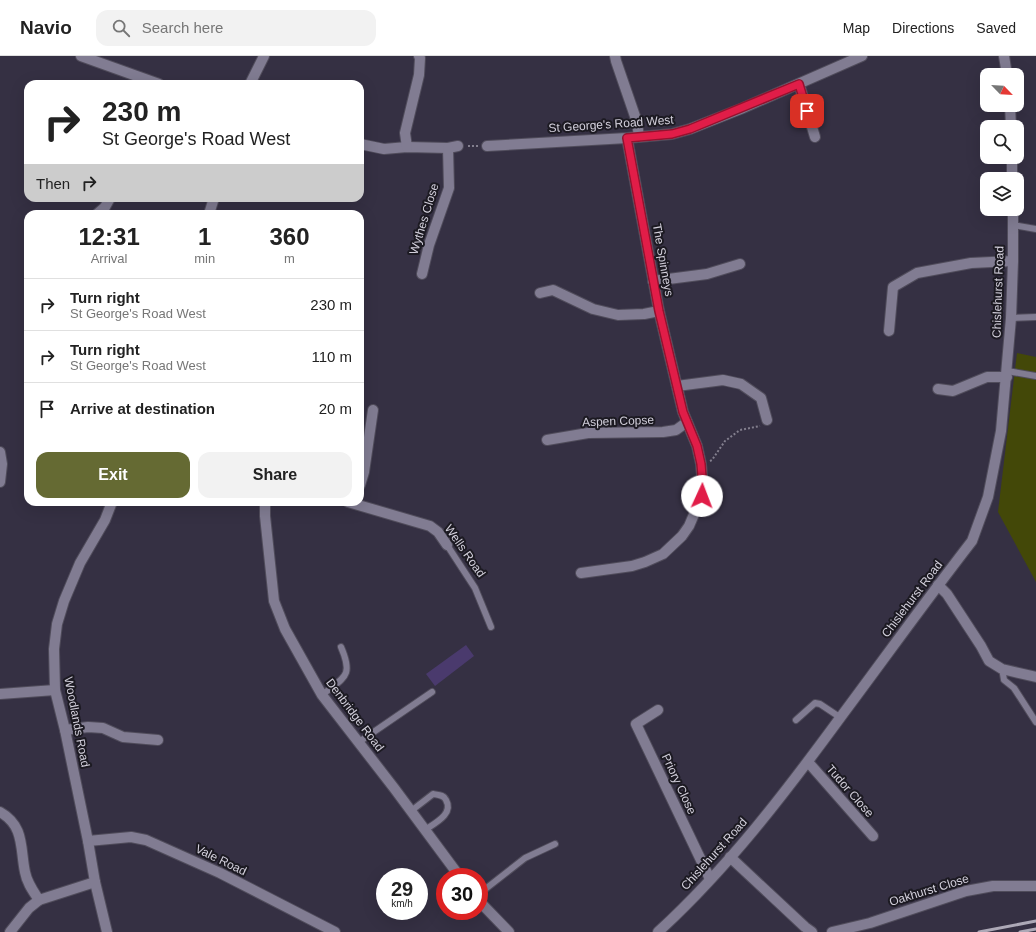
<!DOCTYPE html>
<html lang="en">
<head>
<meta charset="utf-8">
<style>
  :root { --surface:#fff; --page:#f2f2f2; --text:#222; --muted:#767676; --line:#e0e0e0; --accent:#656a33 }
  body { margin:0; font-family:Helvetica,sans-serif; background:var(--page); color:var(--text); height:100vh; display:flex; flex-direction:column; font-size:15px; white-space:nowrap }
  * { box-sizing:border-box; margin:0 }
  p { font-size:13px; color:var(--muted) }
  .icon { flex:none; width:22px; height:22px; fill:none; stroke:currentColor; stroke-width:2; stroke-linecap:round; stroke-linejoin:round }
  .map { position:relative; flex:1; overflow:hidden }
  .side { position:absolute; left:24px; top:154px; width:340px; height:296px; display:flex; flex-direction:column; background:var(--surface); border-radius:12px; box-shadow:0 4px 16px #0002 }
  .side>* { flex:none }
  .hud { position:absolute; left:24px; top:24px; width:340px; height:122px; border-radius:12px; box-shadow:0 4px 16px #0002; background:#fff; color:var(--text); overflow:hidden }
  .needle { width:26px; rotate:115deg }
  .tools { position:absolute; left:980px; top:12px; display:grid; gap:8px }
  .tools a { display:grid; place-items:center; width:44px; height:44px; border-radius:8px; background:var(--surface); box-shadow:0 4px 16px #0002; font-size:20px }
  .speed { position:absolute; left:376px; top:812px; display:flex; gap:8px; font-size:20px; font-weight:700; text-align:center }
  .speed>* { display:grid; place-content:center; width:52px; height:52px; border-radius:50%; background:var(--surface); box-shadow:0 4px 16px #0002; line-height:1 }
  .speed small { font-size:10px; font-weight:400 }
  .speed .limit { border:6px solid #d22; background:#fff; color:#111 }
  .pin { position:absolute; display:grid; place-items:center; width:34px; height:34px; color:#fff; margin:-17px; border-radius:8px; box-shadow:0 2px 6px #0006 }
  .me { position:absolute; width:44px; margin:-22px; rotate:2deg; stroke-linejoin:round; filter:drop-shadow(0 0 3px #0008) }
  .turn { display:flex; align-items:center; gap:14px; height:84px; padding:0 12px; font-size:18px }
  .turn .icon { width:52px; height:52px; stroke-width:2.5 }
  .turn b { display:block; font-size:28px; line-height:34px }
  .then { display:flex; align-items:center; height:38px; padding:0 12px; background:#0003; gap:8px; font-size:15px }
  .eta { display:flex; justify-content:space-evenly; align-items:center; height:68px; text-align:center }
  .eta b { font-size:24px; font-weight:700; line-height:28px }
  .action { display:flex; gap:8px; margin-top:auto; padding:8px 12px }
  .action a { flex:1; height:46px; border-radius:12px; background:var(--accent); color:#fff; font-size:16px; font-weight:700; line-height:46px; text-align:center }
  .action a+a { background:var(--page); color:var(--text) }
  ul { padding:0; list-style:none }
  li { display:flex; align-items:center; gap:12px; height:52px; padding:0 12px; border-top:1px solid var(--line) }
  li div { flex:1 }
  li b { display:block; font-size:15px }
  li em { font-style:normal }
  header { display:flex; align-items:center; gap:24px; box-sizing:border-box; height:56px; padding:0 20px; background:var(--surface); border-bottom:1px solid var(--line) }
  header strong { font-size:19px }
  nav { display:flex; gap:22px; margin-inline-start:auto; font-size:14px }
  .search { width:280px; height:36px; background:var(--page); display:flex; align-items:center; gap:10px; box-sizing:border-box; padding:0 14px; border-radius:12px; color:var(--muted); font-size:15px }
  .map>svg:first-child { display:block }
</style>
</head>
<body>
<header>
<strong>Navio</strong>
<div class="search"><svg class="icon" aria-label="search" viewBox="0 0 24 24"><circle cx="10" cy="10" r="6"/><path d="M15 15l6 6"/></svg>Search here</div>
<nav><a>Map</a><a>Directions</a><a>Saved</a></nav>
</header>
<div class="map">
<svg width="1036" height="876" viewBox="0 0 1036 876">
  <rect width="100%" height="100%" fill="#353043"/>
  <polygon fill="#434808" points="1017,297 1036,301 1036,526 998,456"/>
  <polygon fill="#4a3a6d" points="466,589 474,600 435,630 426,618"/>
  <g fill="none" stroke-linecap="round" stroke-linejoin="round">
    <defs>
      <g id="service">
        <polyline points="1013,169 1036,173"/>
        <polyline points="1011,262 1036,261"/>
        <polyline points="1007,315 1036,320"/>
        <polyline points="447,489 475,532 491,571"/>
        <polyline points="1004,613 1003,618 1004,624 1014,632 1036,666"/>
        <path d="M322,639C344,621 354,621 341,591"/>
        <polyline points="796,664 815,647 820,648 841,662"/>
        <polyline points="359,686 432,636"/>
        <path d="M411,755L433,738C439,739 444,739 446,744C454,758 435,767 425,774"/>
        <polyline points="479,838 525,802 555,788"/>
      </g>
      <g id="minor">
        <polyline points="81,0 159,28"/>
        <polyline points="615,0 616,5 637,66 639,81"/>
        <polyline points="250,28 264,0"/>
        <polyline points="799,28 815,81"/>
        <polyline points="360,88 384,93 407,91 448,92 458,90"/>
        <polyline points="487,90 627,82 672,78 690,73 743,52 862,0"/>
        <polyline points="407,91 405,77 419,19 420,2 419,0"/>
        <polyline points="97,158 105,151 110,142"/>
        <polyline points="209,158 214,142"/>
        <polyline points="422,218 429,189 449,132 448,92"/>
        <polyline points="653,225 707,218 740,208"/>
        <polyline points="540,237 553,234 593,253 618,259 644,258 659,255"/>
        <polyline points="889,275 893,231 917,217 971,207 1013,205"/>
        <polyline points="677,330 723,324 741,328 761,342 767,364"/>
        <polyline points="938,333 953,335 987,321 1007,321"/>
        <polyline points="547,384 588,377 663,376 676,374 687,366"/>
        <polyline points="0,396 2,408 0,426"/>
        <polyline points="360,429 364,416 373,354"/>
        <polyline points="265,446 265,460 274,545 285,573 322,639 394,732 460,821"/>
        <polyline points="348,446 430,470 438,476 447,489"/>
        <polyline points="581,517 632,510 645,506 663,498 682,480 689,470 698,449 703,432 701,408 697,390 683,356 659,255 627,82"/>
        <polyline points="938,529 947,538 981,590 989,605 1002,613 1036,621"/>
        <polyline points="0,638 55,634"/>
        <polyline points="658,654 636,668 710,823"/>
        <polyline points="65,674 88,671 103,672 123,681 158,684"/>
        <polyline points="808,706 873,780"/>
        <path d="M0,756C25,770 20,793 25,816C27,827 33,835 39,844"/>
        <polyline points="88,785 131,781 146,784 220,817 335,876"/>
        <polyline points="730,801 805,871 812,876"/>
        <polyline points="479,845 509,876"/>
        <polyline points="10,876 29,852 39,844 95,826"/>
        <polyline points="107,876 95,826 88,785 65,674 55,634 54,593 57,568 64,545 80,507 105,464 112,446"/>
        <polyline points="832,876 870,867 966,835 993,830 1036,830"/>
      </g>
      <g id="secondary">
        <polyline points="1004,0 1007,19"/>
        <polyline points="1010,49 1011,71"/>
        <polyline points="1012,101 1012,123"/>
        <path d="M658,876C727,813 785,737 840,662C884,603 927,543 972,485L988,441L1001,375L1011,262L1013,205V153"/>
      </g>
    </defs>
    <use href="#service" stroke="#504c5b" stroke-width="8"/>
    <use href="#minor" stroke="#504c5b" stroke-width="12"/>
    <use href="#secondary" stroke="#504c5b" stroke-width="12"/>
    <g stroke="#837f8e" stroke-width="2" stroke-dasharray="2 2" stroke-linecap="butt">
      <polyline points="468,90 478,90"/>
      <polyline points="710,405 712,404 725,385 740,374 760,370"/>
    </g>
    <use href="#service" stroke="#817c92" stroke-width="6"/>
    <use href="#minor" stroke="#817c92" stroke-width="10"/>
    <use href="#secondary" stroke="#817c92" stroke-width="10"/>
    <g stroke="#ada9b7" stroke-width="3">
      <polyline points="979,876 1036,865"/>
      <polyline points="1020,876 1036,873"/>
    </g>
  </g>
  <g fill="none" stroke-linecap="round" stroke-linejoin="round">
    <defs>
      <polyline id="route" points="702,440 703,432 701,408 697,390 683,356 659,255 627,82 672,78 690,73 799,28 807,55"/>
    </defs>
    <use href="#route" stroke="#92132f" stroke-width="10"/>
    <use href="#route" stroke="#e11d48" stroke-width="7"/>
  </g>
  <g text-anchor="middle" stroke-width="4" stroke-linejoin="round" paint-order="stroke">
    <g font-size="12" fill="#d3d0dc" stroke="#1c1a22">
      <text transform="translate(611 68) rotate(-4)" y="4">St George's Road West</text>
      <text transform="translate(424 163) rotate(-73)" y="4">Wythes Close</text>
      <text transform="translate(663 204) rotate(80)" y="4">The Spinneys</text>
      <text transform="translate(998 236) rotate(-88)" y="4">Chislehurst Road</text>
      <text transform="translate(618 365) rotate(-2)" y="4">Aspen Copse</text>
      <text transform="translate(465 495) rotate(55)" y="4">Wells Road</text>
      <text transform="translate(912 543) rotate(-53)" y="4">Chislehurst Road</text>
      <text transform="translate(355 659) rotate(53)" y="4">Denbridge Road</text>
      <text transform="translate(77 666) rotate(79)" y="4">Woodlands Road</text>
      <text transform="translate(679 728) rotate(65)" y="4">Priory Close</text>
      <text transform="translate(850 735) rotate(49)" y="4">Tudor Close</text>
      <text transform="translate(714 798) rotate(-48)" y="4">Chislehurst Road</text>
      <text transform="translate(221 804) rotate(26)" y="4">Vale Road</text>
      <text transform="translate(929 834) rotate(-17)" y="4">Oakhurst Close</text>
    </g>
  </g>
</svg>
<div class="tools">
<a><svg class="needle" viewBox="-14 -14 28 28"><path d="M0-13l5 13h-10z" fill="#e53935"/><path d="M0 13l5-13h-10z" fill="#767676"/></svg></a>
<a><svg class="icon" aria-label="search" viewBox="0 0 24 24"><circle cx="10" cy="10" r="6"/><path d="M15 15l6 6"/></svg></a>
<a><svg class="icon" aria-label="layers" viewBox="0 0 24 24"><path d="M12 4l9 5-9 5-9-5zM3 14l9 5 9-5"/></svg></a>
</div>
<div class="speed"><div>29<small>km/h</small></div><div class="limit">30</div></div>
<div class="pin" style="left:807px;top:55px;background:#d93025"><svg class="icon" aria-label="arrive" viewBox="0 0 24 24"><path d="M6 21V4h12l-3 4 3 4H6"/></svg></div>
<svg class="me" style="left:702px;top:440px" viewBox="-20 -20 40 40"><circle r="19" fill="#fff"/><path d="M0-13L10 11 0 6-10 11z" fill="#e11d48"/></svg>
<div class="hud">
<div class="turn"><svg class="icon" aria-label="right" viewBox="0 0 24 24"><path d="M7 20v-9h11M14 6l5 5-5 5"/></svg><div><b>230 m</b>St George's Road West</div></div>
<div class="then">Then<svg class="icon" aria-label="right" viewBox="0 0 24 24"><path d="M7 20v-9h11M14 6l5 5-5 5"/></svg></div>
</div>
<section class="side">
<div class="eta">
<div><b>12:31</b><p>Arrival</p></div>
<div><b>1</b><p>min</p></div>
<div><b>360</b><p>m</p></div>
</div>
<ul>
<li><svg class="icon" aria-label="right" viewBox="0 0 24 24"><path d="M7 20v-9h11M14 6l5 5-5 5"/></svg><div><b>Turn right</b><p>St George's Road West</p></div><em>230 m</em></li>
<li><svg class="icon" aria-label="right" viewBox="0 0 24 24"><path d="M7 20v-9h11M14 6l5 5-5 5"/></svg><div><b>Turn right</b><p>St George's Road West</p></div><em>110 m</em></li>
<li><svg class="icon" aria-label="arrive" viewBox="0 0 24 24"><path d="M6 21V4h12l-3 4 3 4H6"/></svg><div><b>Arrive at destination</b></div><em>20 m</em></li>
</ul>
<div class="action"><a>Exit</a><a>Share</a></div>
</section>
</div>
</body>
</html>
